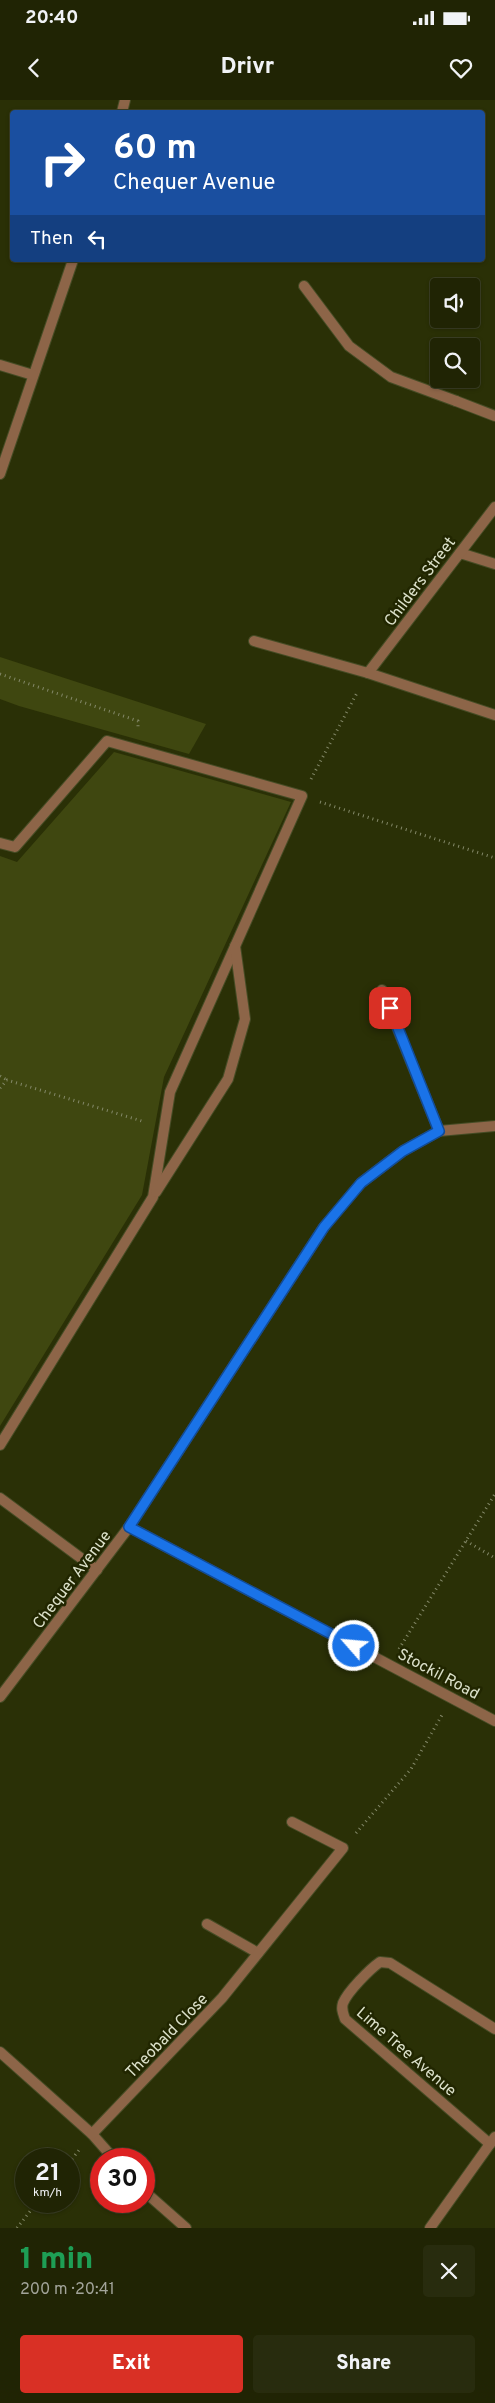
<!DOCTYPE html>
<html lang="en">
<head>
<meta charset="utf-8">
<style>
  :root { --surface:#202404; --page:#282c0e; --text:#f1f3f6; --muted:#a2a49a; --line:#3d4126; --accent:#d93025 }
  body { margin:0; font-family:Overpass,sans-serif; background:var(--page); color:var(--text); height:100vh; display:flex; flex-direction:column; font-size:19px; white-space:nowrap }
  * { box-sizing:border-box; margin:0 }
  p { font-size:16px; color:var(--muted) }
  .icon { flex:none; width:28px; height:28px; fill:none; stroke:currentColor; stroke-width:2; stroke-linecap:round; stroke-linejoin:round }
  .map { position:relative; height:2128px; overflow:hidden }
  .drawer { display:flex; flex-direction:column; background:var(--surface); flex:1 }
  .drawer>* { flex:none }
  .top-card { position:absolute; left:10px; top:10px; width:475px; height:152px; border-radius:5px; box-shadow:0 1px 4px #0004,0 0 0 1px var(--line); background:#1a4fa0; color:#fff; overflow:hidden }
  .controls { position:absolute; left:430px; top:178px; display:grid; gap:10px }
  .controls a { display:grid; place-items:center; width:50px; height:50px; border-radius:5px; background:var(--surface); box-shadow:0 1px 4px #0004,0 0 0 1px var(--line); font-size:25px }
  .speed { position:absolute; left:15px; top:2048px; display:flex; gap:10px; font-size:25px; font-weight:700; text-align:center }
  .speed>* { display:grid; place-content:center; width:65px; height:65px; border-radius:50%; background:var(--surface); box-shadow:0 1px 4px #0004,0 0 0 1px var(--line); line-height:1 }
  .speed small { font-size:12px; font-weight:400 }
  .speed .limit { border:8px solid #d22; background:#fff; color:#111 }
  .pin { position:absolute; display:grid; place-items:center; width:42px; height:42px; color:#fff; margin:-21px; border-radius:10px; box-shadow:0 2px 8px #0006 }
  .me { position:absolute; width:55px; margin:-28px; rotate:297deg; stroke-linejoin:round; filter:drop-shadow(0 0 4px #0008) }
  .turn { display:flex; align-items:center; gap:18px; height:105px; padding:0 20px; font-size:22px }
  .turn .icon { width:65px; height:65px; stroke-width:2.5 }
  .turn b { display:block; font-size:35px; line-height:42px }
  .then { display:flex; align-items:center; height:48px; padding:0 20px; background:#0003; gap:10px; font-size:19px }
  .round { display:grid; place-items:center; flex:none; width:52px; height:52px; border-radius:5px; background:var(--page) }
  .overview { display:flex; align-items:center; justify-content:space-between; height:85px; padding:0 20px }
  h1 { font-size:30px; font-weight:800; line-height:38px; color:#1e9e55 }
  .cta { display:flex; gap:10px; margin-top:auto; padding:10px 20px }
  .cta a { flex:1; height:58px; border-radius:5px; background:var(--accent); color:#fff; font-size:20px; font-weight:800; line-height:58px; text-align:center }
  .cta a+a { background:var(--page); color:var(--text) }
  .status { display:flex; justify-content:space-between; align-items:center; height:35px; padding:0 25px; background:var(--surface); direction:ltr }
  .status svg { height:14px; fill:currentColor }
  header { display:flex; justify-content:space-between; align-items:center; height:65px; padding:0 20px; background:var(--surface); font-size:22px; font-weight:800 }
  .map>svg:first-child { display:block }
</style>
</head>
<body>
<div class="status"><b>20:40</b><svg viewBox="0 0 49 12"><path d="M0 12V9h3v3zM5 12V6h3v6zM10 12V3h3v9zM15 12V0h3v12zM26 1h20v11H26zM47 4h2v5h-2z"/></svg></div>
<header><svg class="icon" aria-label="back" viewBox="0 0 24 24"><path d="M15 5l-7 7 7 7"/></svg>Drivr<svg class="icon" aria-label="heart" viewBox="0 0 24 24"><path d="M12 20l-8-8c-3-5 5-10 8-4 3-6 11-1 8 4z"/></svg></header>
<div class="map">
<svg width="495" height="2128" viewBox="0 0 495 2128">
  <rect width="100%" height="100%" fill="#2a3006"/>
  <g fill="#3f4710">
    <polygon points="0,557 206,624 189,654 19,606 0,599"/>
    <polygon points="114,652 291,702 164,977 142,1095 0,1326 0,756 17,762"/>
  </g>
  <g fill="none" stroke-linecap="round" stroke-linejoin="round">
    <defs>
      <g id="service">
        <polyline points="122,12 125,0"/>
        <polyline points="304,186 349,246 391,277 456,301"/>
        <polyline points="0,374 73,160"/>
        <polyline points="460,453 495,464"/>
        <polyline points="368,573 495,407"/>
        <polyline points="0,743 15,747 107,641 302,696 170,992 153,1097 0,1345"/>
        <polyline points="156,1092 228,979 245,919 235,846"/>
        <polyline points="0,1398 97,1470"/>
      </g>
      <g id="minor">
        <polyline points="0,265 33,275"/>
        <polyline points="456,301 495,316"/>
        <polyline points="254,541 368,573 495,615"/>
        <polyline points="382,890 439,1031"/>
        <polyline points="129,1427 495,1621"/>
        <polyline points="0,1597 129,1427 324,1127 361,1083 403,1051 439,1031 495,1026"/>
        <polyline points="207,1824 258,1853"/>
        <polyline points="0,1952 92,2034 114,2059"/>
        <polyline points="92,2034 222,1898 343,1748 292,1722"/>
        <path d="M490,2044L345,1919C343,1913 341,1909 343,1903C348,1891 370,1869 380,1862L390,1863L495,1929"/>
        <polyline points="144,2091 186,2128"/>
        <polyline points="430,2128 495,2037"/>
      </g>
    </defs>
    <use href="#service" stroke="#464c25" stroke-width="12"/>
    <use href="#minor" stroke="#464c25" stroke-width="12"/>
    <g stroke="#848969" stroke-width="3" stroke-dasharray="1 4" stroke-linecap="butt">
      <polyline points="0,574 138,621 138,629"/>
      <polyline points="311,679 358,591"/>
      <polyline points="320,702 495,758"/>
      <polyline points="0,976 7,980"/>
      <polyline points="0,988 7,980 145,1022"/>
      <polyline points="466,1441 495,1458"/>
      <polyline points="399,1549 495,1394"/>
      <polyline points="356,1733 411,1669 442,1615"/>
      <polyline points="69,2063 79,2050"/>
      <polyline points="17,2128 38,2101"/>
    </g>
    <use href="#service" stroke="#8d6548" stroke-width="10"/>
    <use href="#minor" stroke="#8d6548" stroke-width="10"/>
  </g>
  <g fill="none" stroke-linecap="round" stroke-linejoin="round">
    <defs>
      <polyline id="route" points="354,1546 129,1427 324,1127 361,1083 403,1051 439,1031 390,908"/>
    </defs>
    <use href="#route" stroke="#114b97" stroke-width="12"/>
    <use href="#route" stroke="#1a73e8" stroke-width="9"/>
  </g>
  <g text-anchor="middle" stroke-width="5" stroke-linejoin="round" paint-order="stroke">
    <g font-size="16" fill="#dce1ca" stroke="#212600">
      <text transform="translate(419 481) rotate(-53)" y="6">Childers Street</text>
      <text transform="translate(71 1479) rotate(-53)" y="6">Chequer Avenue</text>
      <text transform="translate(439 1573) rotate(28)" y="6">Stockil Road</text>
      <text transform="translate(166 1935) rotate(-46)" y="6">Theobald Close</text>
      <text transform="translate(407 1951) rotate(41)" y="6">Lime Tree Avenue</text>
    </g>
  </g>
</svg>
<div class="controls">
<a><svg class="icon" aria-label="sound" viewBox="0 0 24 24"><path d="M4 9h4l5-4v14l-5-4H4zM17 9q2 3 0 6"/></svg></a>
<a><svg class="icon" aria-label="search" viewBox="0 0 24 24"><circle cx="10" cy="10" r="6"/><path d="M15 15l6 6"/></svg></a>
</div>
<div class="speed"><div>21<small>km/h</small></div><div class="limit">30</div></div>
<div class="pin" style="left:390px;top:908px;background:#d93025"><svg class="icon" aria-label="arrive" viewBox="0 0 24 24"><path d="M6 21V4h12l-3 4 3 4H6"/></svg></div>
<svg class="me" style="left:354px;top:1546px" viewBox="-20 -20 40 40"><circle r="17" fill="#1a73e8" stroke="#fff" stroke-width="3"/><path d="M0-11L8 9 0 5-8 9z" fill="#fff"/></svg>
<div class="top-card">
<div class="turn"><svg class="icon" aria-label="right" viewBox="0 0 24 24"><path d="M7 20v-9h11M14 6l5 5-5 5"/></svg><div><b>60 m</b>Chequer Avenue</div></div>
<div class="then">Then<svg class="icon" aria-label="left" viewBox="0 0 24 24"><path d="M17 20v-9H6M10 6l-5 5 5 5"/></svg></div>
</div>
</div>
<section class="drawer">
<div class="overview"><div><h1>1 min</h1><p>200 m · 20:41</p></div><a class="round"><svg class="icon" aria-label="close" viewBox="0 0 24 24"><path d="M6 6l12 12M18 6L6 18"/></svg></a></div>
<div class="cta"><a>Exit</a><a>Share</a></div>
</section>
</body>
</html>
